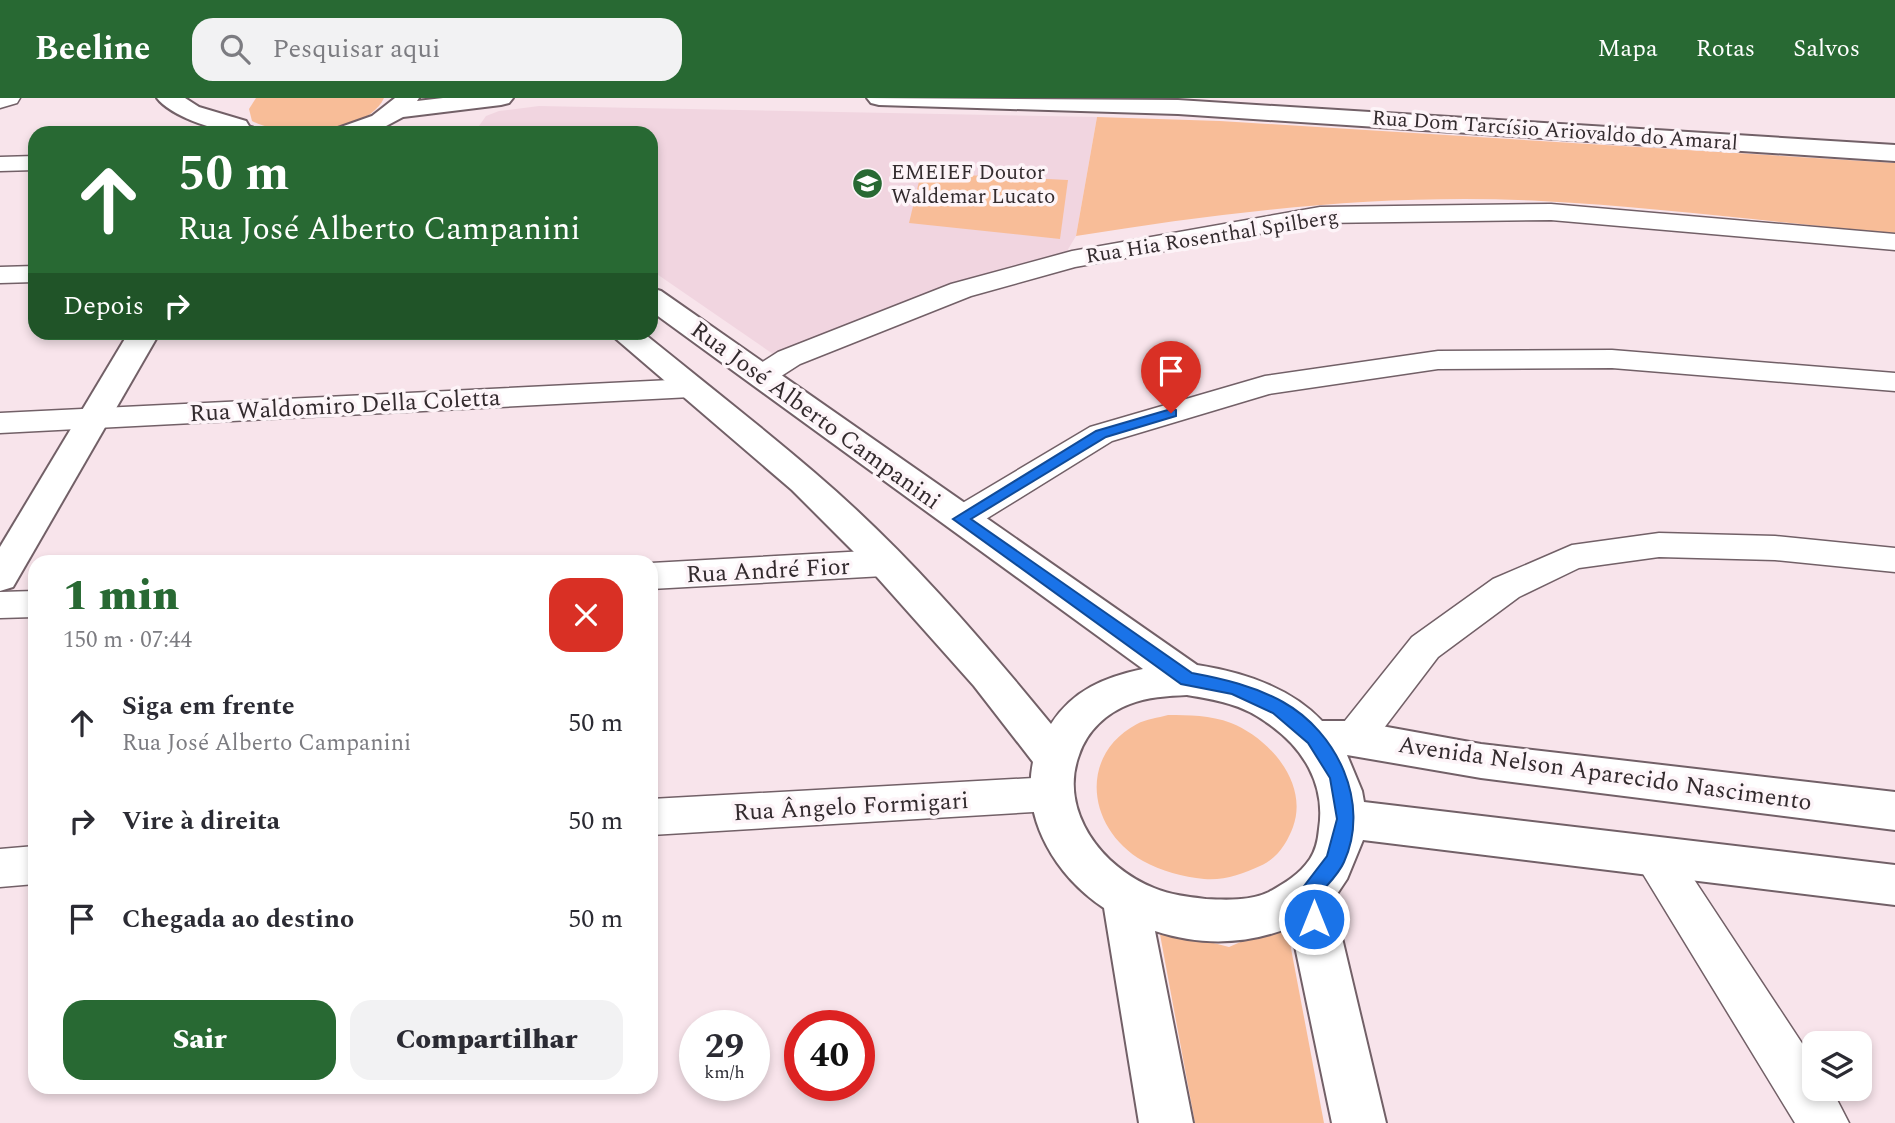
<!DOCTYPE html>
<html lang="pt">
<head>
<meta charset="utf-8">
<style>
  :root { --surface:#fff; --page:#f2f2f3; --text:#2b2b33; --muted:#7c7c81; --accent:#286933 }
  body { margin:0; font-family:Spectral,serif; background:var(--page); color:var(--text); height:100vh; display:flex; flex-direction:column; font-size:26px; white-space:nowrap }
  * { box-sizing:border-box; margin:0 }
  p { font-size:23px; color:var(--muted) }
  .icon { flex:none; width:38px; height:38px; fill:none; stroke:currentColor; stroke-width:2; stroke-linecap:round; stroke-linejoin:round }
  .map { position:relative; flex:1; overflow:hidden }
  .drawer { position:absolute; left:28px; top:457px; width:630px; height:539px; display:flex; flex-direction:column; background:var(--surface); border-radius:21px; box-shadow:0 4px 10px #0003 }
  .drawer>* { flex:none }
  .hud { position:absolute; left:28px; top:28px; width:630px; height:214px; border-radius:21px; box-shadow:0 4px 10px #0003; background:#286933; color:#fff; overflow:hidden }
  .tools { position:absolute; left:1802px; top:933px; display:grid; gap:14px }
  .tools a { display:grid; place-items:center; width:70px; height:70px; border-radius:14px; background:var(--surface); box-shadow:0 4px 10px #0003; font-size:35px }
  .speed { position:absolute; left:679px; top:912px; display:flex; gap:14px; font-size:35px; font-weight:700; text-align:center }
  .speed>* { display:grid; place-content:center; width:91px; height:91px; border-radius:50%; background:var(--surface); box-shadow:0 4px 10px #0003; line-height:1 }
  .speed small { font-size:18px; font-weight:400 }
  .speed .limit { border:10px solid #d22; background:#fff; color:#111 }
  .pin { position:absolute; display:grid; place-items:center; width:60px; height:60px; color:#fff; margin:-72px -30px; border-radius:50% 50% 50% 0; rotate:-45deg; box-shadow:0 0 7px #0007 }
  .pin .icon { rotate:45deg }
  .me { position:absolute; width:77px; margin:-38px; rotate:0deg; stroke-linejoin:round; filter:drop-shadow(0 0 5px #0008) }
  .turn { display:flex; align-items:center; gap:24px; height:147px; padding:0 35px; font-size:32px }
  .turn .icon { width:91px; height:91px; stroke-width:2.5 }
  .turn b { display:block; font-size:49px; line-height:60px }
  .then { display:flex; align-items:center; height:66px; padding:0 35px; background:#0003; gap:14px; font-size:26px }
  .round { display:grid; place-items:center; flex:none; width:74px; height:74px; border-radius:21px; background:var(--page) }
  .summary { display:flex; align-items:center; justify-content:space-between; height:119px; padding:0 35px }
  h1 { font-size:42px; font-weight:800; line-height:52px; color:var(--accent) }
  .action { display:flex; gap:14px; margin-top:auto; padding:14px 35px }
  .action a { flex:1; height:80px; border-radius:21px; background:var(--accent); color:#fff; font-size:28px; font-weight:800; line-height:80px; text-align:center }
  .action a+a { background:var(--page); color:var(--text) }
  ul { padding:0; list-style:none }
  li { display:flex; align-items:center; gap:21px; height:98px; padding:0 35px }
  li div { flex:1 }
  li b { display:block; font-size:26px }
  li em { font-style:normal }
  header { display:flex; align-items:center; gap:42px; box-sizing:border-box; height:98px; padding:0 35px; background:var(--accent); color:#fff }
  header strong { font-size:33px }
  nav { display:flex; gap:38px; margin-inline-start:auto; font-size:24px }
  .search { width:490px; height:63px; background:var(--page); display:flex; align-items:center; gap:18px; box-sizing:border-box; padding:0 24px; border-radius:21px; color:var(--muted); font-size:26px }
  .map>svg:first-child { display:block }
</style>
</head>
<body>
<header>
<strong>Beeline</strong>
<div class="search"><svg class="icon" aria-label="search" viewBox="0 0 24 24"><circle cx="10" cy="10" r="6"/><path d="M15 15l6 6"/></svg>Pesquisar aqui</div>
<nav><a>Mapa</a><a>Rotas</a><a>Salvos</a></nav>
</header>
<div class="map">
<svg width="1895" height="1025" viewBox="0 0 1895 1025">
  <rect width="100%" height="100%" fill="#f8e4eb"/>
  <polygon fill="#f1d5e0" points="539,8 1097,19 1076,138 1067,153 954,184 773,256 651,172 651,35 474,35 486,18 499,13"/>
  <g fill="#f8bd98">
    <path d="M256,0H384C367,37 283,40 252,23L249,11Z"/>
    <path d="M1097,19L1220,23L1895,65V135C1777,125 1659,109 1541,103C1385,95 1229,113 1076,138Z"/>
    <polygon points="921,75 1068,82 1060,141 909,125"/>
    <path d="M1168,617C1189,617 1210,617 1231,625C1269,640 1309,685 1293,729C1287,745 1277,761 1260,768C1243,776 1223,783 1204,781C1183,779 1161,773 1143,763C1088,732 1077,658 1137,626C1146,621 1158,620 1168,617Z"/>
    <polygon points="1286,824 1324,1025 1195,1025 1159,831 1229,849"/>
  </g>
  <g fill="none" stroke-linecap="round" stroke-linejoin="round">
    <defs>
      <g id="minor">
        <polygon points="0,0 20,0 17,5 0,10"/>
        <polygon points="245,27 253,29 257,34 228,35 232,30"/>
        <polygon points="35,58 35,72 0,73 0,59"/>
        <polygon points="1551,106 1895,136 1895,152 1551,122 1320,125 1075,169 971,198 800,266 772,284 761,287 750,284 746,278 750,272 778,254 951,186 1072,153 1320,109"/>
        <polygon points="35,168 35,184 0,185 0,169"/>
        <polygon points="1612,252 1895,275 1895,293 1612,270 1438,271 1269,296 1112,343 973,429 961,433 949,429 944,421 949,413 1090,329 1265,278 1438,253"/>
        <polygon points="691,281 702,283 706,290 702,297 691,299 0,335 0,315"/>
        <polygon points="1659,435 1775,438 1895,450 1895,474 1775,462 1659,459 1579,470 1519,499 1438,559 1368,651 1354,656 1340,651 1334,640 1340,629 1412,539 1493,481 1572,447"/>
        <polygon points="884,452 897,456 902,465 897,474 884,478 651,491 651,465"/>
        <polygon points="35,493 35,519 0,520 0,494"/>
        <polygon points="1051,679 1066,684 1072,696 1066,708 1051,713 651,737 651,701"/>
        <polygon points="1655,739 1670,745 1815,965 1815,990 1831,990 1849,1025 1795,1025 1640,771 1633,758 1640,745"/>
        <polygon points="35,748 35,786 0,789 0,751"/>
      </g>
      <g id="tertiary">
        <path d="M157,0H185L199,9L246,23L249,28L246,33C225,38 170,18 157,0Z"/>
        <polygon points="395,0 419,0 417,3 443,0 513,0 509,5 501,7 403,19 373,35 335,35 338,30 372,18"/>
        <polygon points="867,0 1178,2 1895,47 1895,63 1178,16 879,7 871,5"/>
        <path d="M651,190L661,193L1197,567C1242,574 1290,589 1322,623H1354L1481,646L1895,694V732L1481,680L1347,657L1362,693L1364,704L1895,767V807L1363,742L1347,781L1333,802L1386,1025H1332L1291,829C1246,847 1201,848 1155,833L1193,1025H1139L1104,810C1057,779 1021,722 1033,664L974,588L860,460L792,392L608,234H642C700,281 759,327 815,375C902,449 979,538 1051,626C1073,592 1105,579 1143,571L651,213ZM1187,597C1216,602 1242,606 1266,624C1303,649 1326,686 1319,731C1318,742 1316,752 1310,761C1299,777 1285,785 1269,794C1251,803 1226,802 1206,801C1189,799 1171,797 1154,790C1103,770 1058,713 1079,657C1087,633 1106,615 1130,606C1147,599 1168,598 1187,597Z"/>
        <polygon points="129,234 160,234 13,489 0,493 0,449"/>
      </g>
    </defs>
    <use href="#minor" stroke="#726067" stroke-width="3"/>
    <use href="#tertiary" stroke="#726067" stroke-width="4"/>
    <use href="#minor" fill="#fff" fill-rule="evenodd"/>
    <use href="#tertiary" fill="#fff" fill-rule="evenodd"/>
  </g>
  <path fill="#1a73e8" stroke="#114b97" stroke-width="2" d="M1171,311L1176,312V318L1106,339L971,421L1192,575C1224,581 1254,588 1283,604C1337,634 1371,705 1344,764C1339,776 1327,787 1318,798L1324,821L1321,827L1314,830L1307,827L1298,796L1327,758L1337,721L1330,680L1308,645L1273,615L1232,596L1181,586L953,421L1096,333Z"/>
  <defs>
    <symbol id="school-disc" viewBox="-11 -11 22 22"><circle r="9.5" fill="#286933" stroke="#fdf4f8"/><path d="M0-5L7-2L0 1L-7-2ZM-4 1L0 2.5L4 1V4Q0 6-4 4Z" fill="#fff"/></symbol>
  </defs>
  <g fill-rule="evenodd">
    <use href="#school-disc" x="850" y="68" width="35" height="35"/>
  </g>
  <g text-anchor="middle" stroke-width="7" stroke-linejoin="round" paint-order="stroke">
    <g font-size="21" fill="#332b2e" stroke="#fdf4f8">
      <text transform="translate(1555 32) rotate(4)" y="7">Rua Dom Tarcísio Ariovaldo do Amaral</text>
      <text transform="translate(1212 138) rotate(-9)" y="7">Rua Hia Rosenthal Spilberg</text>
    </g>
    <g font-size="21" fill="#332b2e" stroke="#fdf4f8" text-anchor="start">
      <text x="891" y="81">EMEIEF Doutor<tspan x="891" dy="24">Waldemar Lucato</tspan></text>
    </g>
    <g font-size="24" fill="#332b2e" stroke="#fdf4f8">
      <text transform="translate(345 307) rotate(-3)" y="8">Rua Waldomiro Della Coletta</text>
      <text transform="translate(816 317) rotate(36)" y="8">Rua José Alberto Campanini</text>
      <text transform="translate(768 472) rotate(-3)" y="8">Rua André Fior</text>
      <text transform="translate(1605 675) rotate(8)" y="8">Avenida Nelson Aparecido Nascimento</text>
      <text transform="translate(851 708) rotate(-3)" y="8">Rua Ângelo Formigari</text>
    </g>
  </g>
</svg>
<div class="tools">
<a><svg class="icon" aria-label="layers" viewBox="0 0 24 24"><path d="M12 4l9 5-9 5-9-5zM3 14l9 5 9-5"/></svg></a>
</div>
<div class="speed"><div>29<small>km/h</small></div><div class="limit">40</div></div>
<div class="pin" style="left:1171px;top:315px;background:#d93025"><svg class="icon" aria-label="arrive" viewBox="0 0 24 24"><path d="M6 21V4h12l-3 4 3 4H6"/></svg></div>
<svg class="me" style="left:1314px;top:821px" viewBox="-20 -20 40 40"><circle r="17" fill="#1a73e8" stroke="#fff" stroke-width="3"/><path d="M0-11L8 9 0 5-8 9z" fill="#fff"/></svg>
<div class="hud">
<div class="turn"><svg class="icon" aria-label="ahead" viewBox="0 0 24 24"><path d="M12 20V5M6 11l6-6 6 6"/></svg><div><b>50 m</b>Rua José Alberto Campanini</div></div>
<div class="then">Depois<svg class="icon" aria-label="right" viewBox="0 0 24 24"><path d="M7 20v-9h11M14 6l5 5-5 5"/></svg></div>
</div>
<section class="drawer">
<div class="summary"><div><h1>1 min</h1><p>150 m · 07:44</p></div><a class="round" style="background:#d93025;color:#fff"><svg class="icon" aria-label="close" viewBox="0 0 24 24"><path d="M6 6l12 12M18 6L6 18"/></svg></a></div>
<ul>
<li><svg class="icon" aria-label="ahead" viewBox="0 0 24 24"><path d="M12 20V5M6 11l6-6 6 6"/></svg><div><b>Siga em frente</b><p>Rua José Alberto Campanini</p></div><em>50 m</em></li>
<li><svg class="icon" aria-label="right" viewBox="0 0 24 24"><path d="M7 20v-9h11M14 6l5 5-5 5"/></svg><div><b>Vire à direita</b></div><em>50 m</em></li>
<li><svg class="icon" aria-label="arrive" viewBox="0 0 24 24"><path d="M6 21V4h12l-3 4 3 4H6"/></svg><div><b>Chegada ao destino</b></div><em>50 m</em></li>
</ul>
<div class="action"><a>Sair</a><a>Compartilhar</a></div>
</section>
</div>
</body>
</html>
